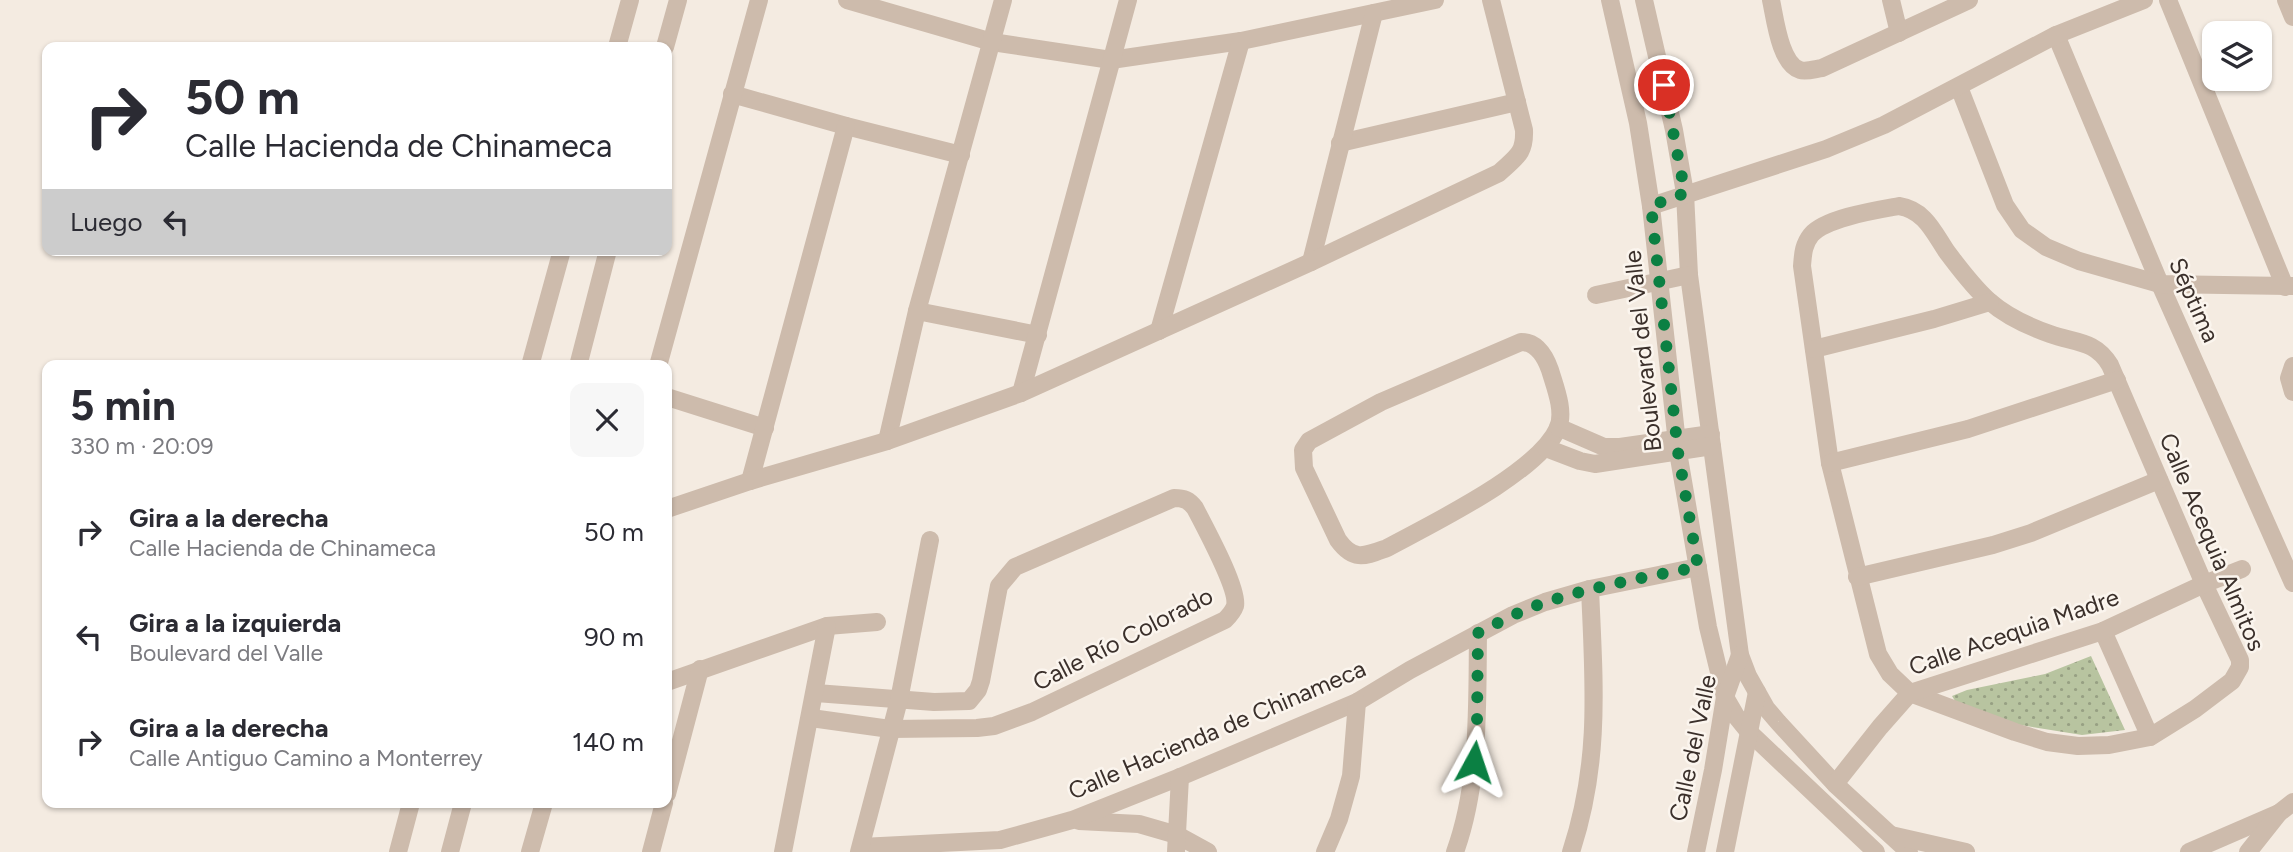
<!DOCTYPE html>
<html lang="es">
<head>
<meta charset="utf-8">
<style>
  :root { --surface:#fff; --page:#f7f7f7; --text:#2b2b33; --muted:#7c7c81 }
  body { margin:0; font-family:Figtree,sans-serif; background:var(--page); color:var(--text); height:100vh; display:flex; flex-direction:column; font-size:26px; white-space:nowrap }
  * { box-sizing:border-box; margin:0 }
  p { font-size:23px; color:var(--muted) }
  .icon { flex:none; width:38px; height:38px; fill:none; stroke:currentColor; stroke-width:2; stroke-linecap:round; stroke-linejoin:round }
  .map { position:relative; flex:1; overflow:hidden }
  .panel { position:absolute; left:42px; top:360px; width:630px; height:448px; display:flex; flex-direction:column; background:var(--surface); border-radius:14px; box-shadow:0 2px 5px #0004 }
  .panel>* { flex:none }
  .top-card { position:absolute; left:42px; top:42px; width:630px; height:214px; border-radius:14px; box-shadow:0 2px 5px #0004; background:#fff; color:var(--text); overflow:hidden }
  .controls { position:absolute; left:2202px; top:21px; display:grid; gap:14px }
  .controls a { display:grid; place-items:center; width:70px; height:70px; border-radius:14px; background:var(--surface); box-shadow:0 2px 5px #0004; font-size:35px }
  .pin { position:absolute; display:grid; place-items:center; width:60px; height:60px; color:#fff; margin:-30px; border:4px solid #fff; border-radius:50%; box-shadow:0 2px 7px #0007 }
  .me { position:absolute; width:77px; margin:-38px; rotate:5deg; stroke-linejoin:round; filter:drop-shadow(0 0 5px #0008) }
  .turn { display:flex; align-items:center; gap:24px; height:147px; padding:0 28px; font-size:32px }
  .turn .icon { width:91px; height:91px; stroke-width:2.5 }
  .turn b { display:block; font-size:49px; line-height:60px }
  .then { display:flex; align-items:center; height:66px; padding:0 28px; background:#0003; gap:14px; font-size:26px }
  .round { display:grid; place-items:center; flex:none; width:74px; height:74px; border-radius:14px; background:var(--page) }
  .head { display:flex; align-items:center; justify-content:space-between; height:119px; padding:0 28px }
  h1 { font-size:42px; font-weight:700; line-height:52px }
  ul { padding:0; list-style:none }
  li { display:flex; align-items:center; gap:21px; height:105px; padding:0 28px }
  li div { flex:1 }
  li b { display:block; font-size:26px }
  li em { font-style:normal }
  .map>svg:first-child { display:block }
</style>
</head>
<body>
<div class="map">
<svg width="2293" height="852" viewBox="0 0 2293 852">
  <defs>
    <pattern id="park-dots" width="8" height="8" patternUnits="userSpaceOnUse" patternTransform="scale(1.75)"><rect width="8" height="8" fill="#b8c4a0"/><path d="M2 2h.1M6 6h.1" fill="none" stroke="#97a083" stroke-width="1.8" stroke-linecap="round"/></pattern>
  </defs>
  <rect width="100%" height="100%" fill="#f4ebe1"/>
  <polygon fill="url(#park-dots)" points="2091,656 2125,730 2082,735 2002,722 1957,704 1952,696 1967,690 2045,674"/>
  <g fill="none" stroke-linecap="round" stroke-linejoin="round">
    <g stroke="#cdbbac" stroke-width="18">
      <polyline points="847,0 992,42 1111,60 1241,41 1435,0"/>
      <polyline points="1610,0 1638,123 1651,206 1678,452 1708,627 1725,697 1736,716 1749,732 1876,852"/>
      <polyline points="1644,0 1674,130 1685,193 1689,275 1740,655 1748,676 1766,708 1778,722 1835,784 1909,852"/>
      <path d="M1771,0C1775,18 1780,64 1800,70C1806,72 1815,69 1822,68L1969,0"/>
      <polyline points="1891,0 1899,33"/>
      <polyline points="2168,0 2285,287"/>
      <polyline points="2286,0 2293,17"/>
      <polyline points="2056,35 2160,284 2293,583"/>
      <polyline points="617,47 630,0"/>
      <polyline points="665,47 678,0"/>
      <polyline points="1959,87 2005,205 2022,230 2046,247 2079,261 2160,284 2293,286"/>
      <polyline points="732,94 846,126 961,155"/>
      <polyline points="1340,143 1517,102"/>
      <polyline points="1651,206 1826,149 1884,125 2056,35 2144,0"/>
      <path d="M1899,206C1925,210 1934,233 1947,252C1960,269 1973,287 1989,301C2005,315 2030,327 2050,334C2075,343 2095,340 2110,365L2204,584L2240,660V667L2232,681L2195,709L2150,737L2109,745L2078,746L2047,742L2015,732L1910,693L1890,674L1878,654L1830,463L1802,266C1803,255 1803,245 1811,235C1825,218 1877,210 1899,206Z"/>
      <polyline points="1311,262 1374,13"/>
      <polyline points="1596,295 1689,275"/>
      <polyline points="917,311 1038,335"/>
      <polyline points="1159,331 1241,41"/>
      <path d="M1521,342C1537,342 1545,356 1550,370C1555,387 1565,411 1558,428C1538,473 1431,524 1387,548C1365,556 1354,562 1338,540L1304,468L1303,450L1309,441L1381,402Z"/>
      <polyline points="1814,349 1934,319 1990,302"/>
      <polyline points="530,366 562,250"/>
      <polyline points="578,366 608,250"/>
      <polyline points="658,366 759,0"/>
      <polyline points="2293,366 2289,378 2293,392"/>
      <polyline points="1021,393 1128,0"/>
      <polyline points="667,397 765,428"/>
      <polyline points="1558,427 1604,447 1620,447 1711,434"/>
      <polyline points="887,441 917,311 1003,0"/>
      <polyline points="1546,448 1580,461 1595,464 1712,446"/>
      <polyline points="1830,463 1968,429 2117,380"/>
      <polyline points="750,481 846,126"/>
      <path d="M667,509L750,481L887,441L1021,393L1311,262L1499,173C1516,157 1525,154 1524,130L1491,0"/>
      <polyline points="1857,577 1993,545 2031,533 2159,480"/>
      <polyline points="2103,631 2150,737"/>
      <polyline points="667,682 827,626 877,622"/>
      <path d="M811,718L890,729L977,728L994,726L1032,712L1225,620C1229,616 1233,612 1235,606C1239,589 1204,526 1195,508C1189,500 1184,498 1174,498L1015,567L999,586L981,681L978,690L969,701L934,702L816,693"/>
      <polyline points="1835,784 1880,727 1910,693 2103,631 2204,584 2242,569"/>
      <polyline points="667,794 700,669"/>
      <polyline points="1079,821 1139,824 1177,835 1208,852"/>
      <polyline points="1891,835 1966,852"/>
      <polyline points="861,847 1000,840 1072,820 1180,777 1357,702 1410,670 1513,615 1545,602 1590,589 1698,567"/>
      <polyline points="398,852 411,803"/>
      <polyline points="450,852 463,803"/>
      <polyline points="530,852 544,803"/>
      <polyline points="651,852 664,803"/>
      <polyline points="783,852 827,626"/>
      <polyline points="859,852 899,700 930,540"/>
      <polyline points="1176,852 1180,777"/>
      <polyline points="1325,852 1339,819 1351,776 1357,702"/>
      <path d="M1455,852C1480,783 1477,706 1478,633"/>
      <path d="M1571,852C1601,761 1594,683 1590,589"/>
      <polyline points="1696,852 1713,770 1725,697 1740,655"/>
      <polyline points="1725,852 1757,692"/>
      <polyline points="2189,852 2279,813"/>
      <polyline points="2248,852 2279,813 2293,802"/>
    </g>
  </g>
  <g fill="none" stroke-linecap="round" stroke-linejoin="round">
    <path stroke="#0b8043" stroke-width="12" stroke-dasharray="0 21.6" d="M1474,762L1477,722L1478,633C1500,622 1522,610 1546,602C1595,586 1647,577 1698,567L1678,452L1651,206L1685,193L1664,85"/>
  </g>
  <g text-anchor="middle" stroke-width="5" stroke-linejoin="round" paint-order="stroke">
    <g font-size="24" fill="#3b302b" stroke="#fbf5ee">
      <text transform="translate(2194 300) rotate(66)" y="8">Séptima</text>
      <text transform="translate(1643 351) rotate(-96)" y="8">Boulevard del Valle</text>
      <text transform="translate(2212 542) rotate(67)" y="8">Calle Acequia Almitos</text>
      <text transform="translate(2014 632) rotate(-19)" y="8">Calle Acequia Madre</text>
      <text transform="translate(1123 639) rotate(-27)" y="8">Calle Río Colorado</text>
      <text transform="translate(1217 730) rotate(-23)" y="8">Calle Hacienda de Chinameca</text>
      <text transform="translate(1693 748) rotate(-78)" y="8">Calle del Valle</text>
    </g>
  </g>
</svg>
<div class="controls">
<a><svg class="icon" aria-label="layers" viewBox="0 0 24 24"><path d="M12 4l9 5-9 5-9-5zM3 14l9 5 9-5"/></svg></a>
</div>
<div class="pin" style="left:1664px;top:85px;background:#d93025"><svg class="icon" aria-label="arrive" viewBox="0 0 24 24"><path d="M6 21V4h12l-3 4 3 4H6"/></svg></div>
<svg class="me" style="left:1474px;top:762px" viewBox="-20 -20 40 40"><path d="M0-17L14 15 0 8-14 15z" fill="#0b8043" stroke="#fff" stroke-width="4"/></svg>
<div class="top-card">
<div class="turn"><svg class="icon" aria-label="right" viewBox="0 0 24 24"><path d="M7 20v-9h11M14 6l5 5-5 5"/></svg><div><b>50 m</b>Calle Hacienda de Chinameca</div></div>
<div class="then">Luego<svg class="icon" aria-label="left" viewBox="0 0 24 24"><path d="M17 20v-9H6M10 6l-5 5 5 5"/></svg></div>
</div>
<section class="panel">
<div class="head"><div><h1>5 min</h1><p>330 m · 20:09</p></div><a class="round"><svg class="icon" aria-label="close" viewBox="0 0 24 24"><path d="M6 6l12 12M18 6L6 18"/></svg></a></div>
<ul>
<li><svg class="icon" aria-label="right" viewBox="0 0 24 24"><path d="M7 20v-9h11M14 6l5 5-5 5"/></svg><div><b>Gira a la derecha</b><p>Calle Hacienda de Chinameca</p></div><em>50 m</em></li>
<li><svg class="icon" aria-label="left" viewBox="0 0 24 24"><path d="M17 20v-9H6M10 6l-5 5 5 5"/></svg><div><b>Gira a la izquierda</b><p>Boulevard del Valle</p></div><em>90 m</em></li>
<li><svg class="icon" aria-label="right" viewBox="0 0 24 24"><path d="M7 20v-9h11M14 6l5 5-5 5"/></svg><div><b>Gira a la derecha</b><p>Calle Antiguo Camino a Monterrey</p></div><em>140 m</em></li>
</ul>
</section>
</div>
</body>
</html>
